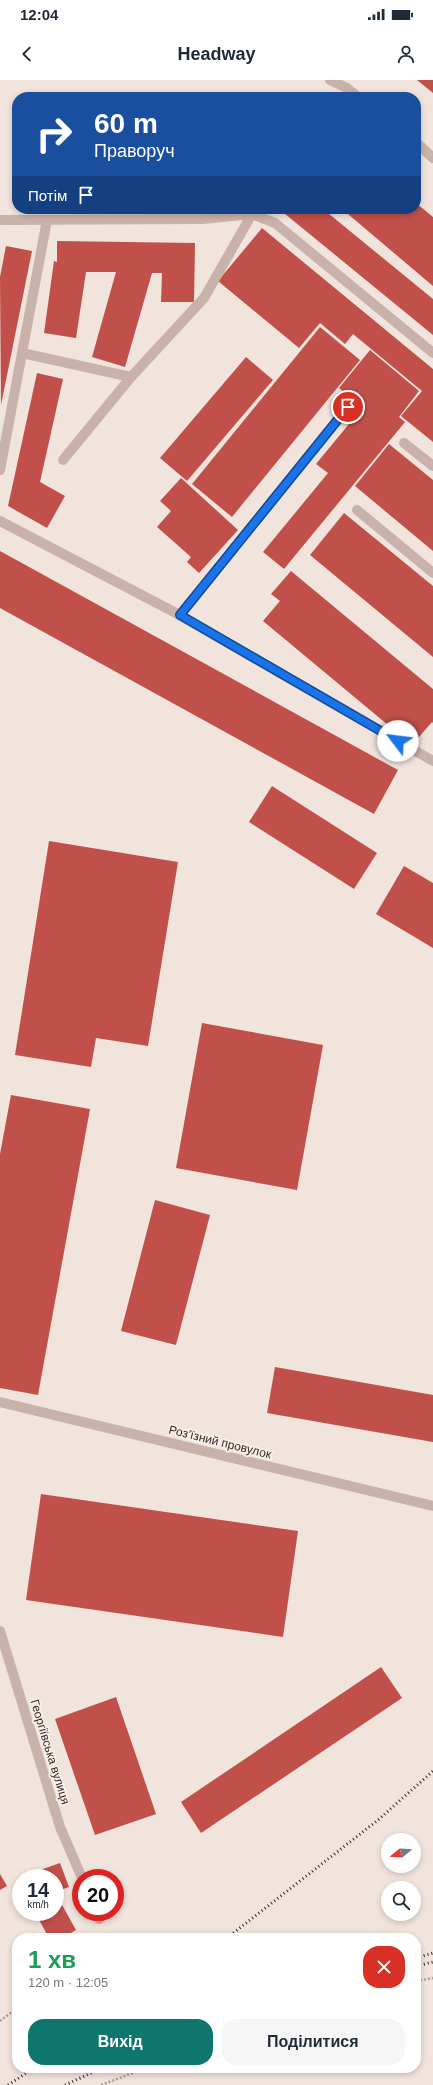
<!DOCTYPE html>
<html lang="uk">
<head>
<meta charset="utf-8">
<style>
  :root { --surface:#fff; --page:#f6f6f7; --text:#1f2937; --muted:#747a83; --accent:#0f766e }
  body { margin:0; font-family:Arial,sans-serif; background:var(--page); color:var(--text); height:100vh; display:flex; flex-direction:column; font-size:15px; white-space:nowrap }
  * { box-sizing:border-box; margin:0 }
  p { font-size:13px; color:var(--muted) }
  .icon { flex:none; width:22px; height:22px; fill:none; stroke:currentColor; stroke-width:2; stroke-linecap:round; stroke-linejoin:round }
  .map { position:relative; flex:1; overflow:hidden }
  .side { position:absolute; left:12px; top:1853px; width:409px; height:140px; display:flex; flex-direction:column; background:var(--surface); border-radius:16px; box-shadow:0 2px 6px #0003 }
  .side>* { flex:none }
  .top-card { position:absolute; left:12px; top:12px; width:409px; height:122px; border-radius:16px; box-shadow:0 2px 6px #0003; background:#1a4fa0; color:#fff; overflow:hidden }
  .needle { width:26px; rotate:252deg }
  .tools { position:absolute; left:381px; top:1753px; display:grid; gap:8px }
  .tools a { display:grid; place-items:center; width:40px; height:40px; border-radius:50%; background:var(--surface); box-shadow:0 2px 6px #0003; font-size:20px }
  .speed { position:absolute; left:12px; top:1789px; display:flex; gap:8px; font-size:20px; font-weight:700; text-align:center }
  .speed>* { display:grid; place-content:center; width:52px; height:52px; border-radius:50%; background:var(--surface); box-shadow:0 2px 6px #0003; line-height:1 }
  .speed small { font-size:10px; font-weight:400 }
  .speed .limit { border:6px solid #d22; background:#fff; color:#111 }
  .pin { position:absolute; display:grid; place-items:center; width:34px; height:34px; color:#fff; margin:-17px; border:2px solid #fff; border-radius:50%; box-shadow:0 1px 4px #0007 }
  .me { position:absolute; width:44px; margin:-22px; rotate:300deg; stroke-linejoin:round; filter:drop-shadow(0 0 3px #0008) }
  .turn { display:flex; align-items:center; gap:14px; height:84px; padding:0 16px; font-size:18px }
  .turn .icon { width:52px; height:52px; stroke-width:2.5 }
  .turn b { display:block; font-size:28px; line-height:34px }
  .then { display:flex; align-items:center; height:38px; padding:0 16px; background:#0003; gap:8px; font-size:15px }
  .round { display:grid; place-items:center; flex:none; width:42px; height:42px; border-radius:16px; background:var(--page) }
  .summary { display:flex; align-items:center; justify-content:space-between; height:68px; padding:0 16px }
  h1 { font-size:24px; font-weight:700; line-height:30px; color:#1e9e55 }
  .cta { display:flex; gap:8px; margin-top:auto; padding:8px 16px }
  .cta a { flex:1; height:46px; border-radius:16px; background:var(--accent); color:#fff; font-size:16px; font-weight:700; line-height:46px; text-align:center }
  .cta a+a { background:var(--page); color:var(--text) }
  .status { display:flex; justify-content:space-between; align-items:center; height:28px; padding:0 20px; background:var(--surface); direction:ltr }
  .status svg { height:11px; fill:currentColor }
  header { display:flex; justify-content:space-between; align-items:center; height:52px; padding:0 16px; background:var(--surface); font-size:18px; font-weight:700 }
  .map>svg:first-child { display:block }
</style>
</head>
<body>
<div class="status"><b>12:04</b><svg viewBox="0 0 49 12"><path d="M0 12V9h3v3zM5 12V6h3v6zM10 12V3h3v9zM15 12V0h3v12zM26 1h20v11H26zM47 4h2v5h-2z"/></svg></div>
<header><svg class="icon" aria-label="back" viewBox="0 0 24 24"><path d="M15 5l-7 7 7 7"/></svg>Headway<svg class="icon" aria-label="person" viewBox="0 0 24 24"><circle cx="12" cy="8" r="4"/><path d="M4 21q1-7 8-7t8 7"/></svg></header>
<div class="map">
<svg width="433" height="2005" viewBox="0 0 433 2005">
  <rect width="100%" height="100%" fill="#f1e4dd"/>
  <g fill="#c2504a">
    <polygon points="417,0 433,0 433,13"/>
    <polygon points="416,123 433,137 433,206 342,129 416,129"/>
    <polygon points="279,129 323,129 433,219 433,255"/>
    <polygon points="262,148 433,289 433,362 401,336 422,311 353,254 345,264 320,243 299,268 218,201"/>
    <polygon points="57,161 195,163 194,222 161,222 162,193 152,193 125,287 92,277 116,192 86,192 76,258 44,253 54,181 57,182"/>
    <polygon points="6,166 32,171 1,325 0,197"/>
    <polygon points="320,247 360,280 232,437 192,404"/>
    <polygon points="370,270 419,311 399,337 405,342 284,489 263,472 328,393 316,384 363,327 339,308"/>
    <polygon points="246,277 273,300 187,401 160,378"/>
    <polygon points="37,293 63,299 40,402 65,416 47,448 8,426"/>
    <polygon points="389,364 433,400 433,471 355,406"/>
    <polygon points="181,398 238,450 199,493 187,482 191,477 157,447 171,431 160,421"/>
    <polygon points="344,433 433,506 433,577 310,475"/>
    <polygon points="0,471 398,690 374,734 0,528"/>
    <polygon points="291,491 433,609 433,643 432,642 412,665 263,541 280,521 271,514"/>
    <polygon points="272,706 377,773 354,809 249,742"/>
    <polygon points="49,761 178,782 148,966 96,958 91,987 15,975"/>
    <polygon points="404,786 433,803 433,868 376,834"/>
    <polygon points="202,943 323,965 297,1110 176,1088"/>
    <polygon points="11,1015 90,1029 38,1315 0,1308 0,1074"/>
    <polygon points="155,1120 210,1135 176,1265 121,1251"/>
    <polygon points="275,1287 433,1315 433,1362 267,1333"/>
    <polygon points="41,1414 298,1451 283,1557 26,1520"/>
    <polygon points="381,1587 402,1618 201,1753 181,1722"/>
    <polygon points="116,1617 156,1734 95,1755 55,1639"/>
    <polygon points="60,1783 69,1807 55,1812 55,1798 28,1798 26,1795"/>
    <polygon points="0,1794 7,1806 0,1810"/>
    <polygon points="61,1823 76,1850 62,1858 49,1858 37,1836 45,1832 55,1832 55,1826"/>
  </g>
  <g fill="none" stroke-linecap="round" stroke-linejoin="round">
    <g stroke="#b59b93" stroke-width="2.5" stroke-dasharray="2 2" stroke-linecap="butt">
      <polyline points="416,1901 433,1898"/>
      <polyline points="0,1941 17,1928"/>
      <polyline points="101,2005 146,1988"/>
    </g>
    <g stroke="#c9b2a9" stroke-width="10">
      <polyline points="330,0 347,8 358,17"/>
      <polyline points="416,62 433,78"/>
      <polyline points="0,140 203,139 252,134 275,143 433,273"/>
      <polyline points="22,273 131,297"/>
      <polyline points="404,363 433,386"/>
      <polyline points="63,380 131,297 204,218 252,134"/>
      <polyline points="0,390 47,140"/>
      <polyline points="357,430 433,493"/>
      <polyline points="0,441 174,532 433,681"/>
      <polyline points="180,535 348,327"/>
    </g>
    <g stroke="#c9b2a9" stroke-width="10">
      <polyline points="0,1322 433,1426"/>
      <polyline points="0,1551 60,1747 82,1798"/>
      <polyline points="97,1832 99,1839"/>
    </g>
    <g stroke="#372a29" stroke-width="3" stroke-dasharray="1 3" stroke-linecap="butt">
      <polyline points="227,1858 378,1740 433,1691"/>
      <polyline points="416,1878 433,1873"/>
      <polyline points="416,1886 433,1882"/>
      <polyline points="8,2005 34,1988"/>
      <polyline points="65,2005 102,1988"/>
    </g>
  </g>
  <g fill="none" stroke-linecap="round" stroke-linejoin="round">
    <defs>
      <polyline id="route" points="348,327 180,535 398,661"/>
    </defs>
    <use href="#route" stroke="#114b97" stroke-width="10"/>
    <use href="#route" stroke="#1a73e8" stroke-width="7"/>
  </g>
  <g text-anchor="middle" stroke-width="4" stroke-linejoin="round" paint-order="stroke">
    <g font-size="12" fill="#372a29" stroke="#f9efe9">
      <text transform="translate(220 1362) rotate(14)" y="4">Роз’їзний провулок</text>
      <text transform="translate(50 1672) rotate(73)" y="4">Георгіївська вулиця</text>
    </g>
  </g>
</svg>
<div class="tools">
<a><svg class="needle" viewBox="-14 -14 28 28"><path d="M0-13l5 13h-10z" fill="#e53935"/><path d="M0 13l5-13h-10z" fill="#747a83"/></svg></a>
<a><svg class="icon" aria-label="search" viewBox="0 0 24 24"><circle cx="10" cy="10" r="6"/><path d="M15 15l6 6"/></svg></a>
</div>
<div class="speed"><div>14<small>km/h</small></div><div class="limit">20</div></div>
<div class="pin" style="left:348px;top:327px;background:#d93025"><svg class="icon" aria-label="arrive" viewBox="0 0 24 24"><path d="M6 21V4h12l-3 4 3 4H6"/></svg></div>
<svg class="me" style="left:398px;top:661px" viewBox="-20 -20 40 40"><circle r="19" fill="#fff"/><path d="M0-13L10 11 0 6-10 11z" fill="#1a73e8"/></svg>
<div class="top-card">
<div class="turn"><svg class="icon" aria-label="right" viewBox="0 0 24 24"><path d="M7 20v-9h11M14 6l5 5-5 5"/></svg><div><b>60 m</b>Праворуч</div></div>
<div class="then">Потім<svg class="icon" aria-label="arrive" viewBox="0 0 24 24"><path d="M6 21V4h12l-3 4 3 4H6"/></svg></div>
</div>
<section class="side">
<div class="summary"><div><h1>1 хв</h1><p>120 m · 12:05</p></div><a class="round" style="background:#d93025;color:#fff"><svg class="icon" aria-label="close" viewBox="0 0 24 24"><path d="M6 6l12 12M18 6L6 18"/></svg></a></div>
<div class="cta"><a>Вихід</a><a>Поділитися</a></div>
</section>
</div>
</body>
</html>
